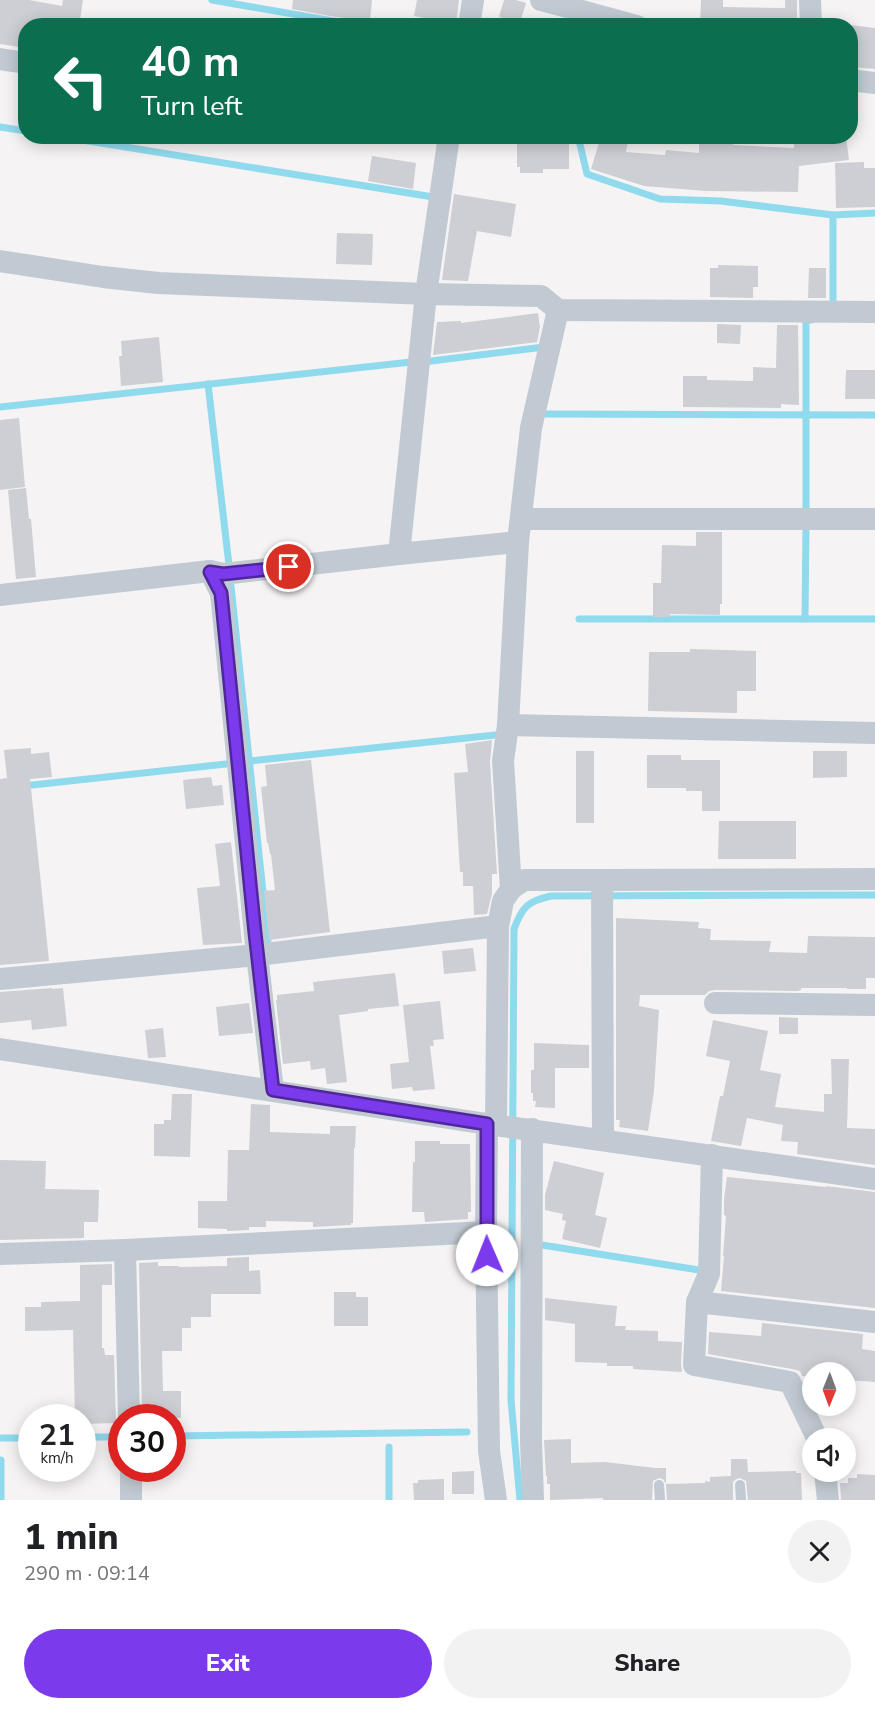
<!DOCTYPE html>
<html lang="en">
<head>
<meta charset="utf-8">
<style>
  :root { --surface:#fff; --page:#f2f2f2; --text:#202124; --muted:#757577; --accent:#7c3aed }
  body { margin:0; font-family:"Nunito Sans",sans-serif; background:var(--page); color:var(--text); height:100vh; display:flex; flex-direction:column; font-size:22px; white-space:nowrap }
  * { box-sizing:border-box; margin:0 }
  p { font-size:20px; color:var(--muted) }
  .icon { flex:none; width:33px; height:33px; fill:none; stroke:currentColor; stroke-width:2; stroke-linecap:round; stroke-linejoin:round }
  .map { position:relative; height:1500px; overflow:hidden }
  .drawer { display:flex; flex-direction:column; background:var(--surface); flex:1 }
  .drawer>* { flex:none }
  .guide { position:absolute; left:18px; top:18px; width:840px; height:126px; border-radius:24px; box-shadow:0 3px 15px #0003; background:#0b6e4f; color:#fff; overflow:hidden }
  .needle { width:39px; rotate:181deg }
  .tools { position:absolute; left:802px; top:1362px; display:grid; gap:12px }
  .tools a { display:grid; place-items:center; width:54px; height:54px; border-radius:50%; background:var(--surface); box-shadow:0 3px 15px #0003; font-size:30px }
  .speed { position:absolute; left:18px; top:1404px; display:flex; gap:12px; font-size:30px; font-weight:700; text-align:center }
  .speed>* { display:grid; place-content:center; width:78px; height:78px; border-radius:50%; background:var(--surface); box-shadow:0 3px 15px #0003; line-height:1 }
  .speed small { font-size:15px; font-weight:400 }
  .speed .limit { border:9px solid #d22; background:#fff; color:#111 }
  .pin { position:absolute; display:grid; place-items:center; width:51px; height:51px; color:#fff; margin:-26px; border:3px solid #fff; border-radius:50%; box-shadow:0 2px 6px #0007 }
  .me { position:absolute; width:66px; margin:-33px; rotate:359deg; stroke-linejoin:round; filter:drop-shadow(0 0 4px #0008) }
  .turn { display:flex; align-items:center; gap:21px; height:126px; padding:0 24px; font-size:27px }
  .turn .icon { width:78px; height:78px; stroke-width:2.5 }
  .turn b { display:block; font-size:42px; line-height:51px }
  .round { display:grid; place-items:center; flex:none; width:63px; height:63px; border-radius:32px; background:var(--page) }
  .headline { display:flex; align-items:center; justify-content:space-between; height:102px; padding:0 24px }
  h1 { font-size:36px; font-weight:800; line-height:45px }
  .primary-button { display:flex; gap:12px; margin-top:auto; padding:12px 24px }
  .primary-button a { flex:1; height:69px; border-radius:36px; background:var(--accent); color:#fff; font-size:24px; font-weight:800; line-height:69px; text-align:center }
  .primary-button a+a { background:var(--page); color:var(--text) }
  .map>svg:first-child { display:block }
</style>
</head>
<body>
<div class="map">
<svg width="875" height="1500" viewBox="0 0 875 1500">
  <rect width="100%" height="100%" fill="#f5f3f3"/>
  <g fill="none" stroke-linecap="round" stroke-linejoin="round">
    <g stroke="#90daee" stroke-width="7">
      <polyline points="212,0 362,26"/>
      <polyline points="0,127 26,131"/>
      <polyline points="58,136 433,197"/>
      <polyline points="578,136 587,174 660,199 721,201 833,215"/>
      <polyline points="833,302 833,215 875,213"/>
      <polyline points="423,362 544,347"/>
      <polyline points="208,384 229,565"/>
      <polyline points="0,407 411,362"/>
      <polyline points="545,414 875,415"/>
      <polyline points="806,507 806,320 811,320"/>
      <polyline points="806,524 805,619 875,619"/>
      <polyline points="231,586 268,940"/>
      <polyline points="579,619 805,619"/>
      <polyline points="250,761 495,735"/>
      <polyline points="23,786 226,764"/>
      <polyline points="542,1245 699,1270"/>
      <polyline points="172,1436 467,1432"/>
      <polyline points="82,1437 122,1437"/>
      <polyline points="0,1438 32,1438"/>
      <polyline points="389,1447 389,1500"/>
      <polyline points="1,1460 1,1500"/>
      <path d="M520,1500L511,1400L514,929C522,907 528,901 551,896L875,895"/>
    </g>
  </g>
  <g fill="#cdcfd5">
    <polygon points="0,0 29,0 62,6 63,0 83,0 79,26 26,26 26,48 0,44"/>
    <polygon points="293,0 372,0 370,21 336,17 292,9"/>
    <polygon points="417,0 459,0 456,24 414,16"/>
    <polygon points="504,0 516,0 526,3 520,22 499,17"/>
    <polygon points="701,0 723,0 723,7 785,8 785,0 797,0 797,26 700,26"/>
    <polygon points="850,25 875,28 875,69 850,67"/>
    <polygon points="517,136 569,136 569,169 543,169 543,173 520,173 520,167 517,167"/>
    <polygon points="601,136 629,136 626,152 665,155 666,150 699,153 699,136 733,136 733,145 794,148 794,136 846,136 849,160 799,166 798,192 706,191 644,186 591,169"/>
    <polygon points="372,156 416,163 413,189 368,181"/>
    <polygon points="864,162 864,168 875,168 875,207 836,208 835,163"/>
    <polygon points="454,194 516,204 511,237 477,231 468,281 442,280"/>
    <polygon points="337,233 373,234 372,265 336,264"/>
    <polygon points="718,265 758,266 758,287 753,287 753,298 710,297 710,268 718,268"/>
    <polygon points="809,268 826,268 826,298 808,298"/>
    <polygon points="538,313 540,327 537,342 433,355 437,322 461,321 461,323"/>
    <polygon points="717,324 741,325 740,344 717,343"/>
    <polygon points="777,325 798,325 799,405 781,404 781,408 683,407 683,376 707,376 707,380 753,381 753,367 776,368"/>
    <polygon points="159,337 163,382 121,386 119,356 122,356 121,341"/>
    <polygon points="846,370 875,370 875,399 845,399"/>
    <polygon points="19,418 25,487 0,490 0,420"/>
    <polygon points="26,488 29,519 31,519 36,577 16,579 8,490"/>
    <polygon points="696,532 722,532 722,604 720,604 720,615 670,614 670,617 653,617 653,583 661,583 662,545 696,546"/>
    <polygon points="690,649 756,651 756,691 737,691 737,713 648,711 649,652 690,652"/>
    <polygon points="492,740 490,762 497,874 492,874 492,894 487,914 474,915 473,886 463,886 463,872 460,872 454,773 468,772 465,744"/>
    <polygon points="31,748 31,754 49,752 52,777 30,779 49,961 0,965 0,779 7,778 4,750"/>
    <rect x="576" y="751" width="18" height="72"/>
    <polygon points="813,751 847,751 847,777 813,778"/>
    <polygon points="647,755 681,755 681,760 720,760 720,811 702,811 702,791 686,791 686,788 647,788"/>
    <polygon points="311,760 330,932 269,940 264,891 275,890 271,854 270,854 268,843 267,843 261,787 267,786 265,765"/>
    <polygon points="211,777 213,786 222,785 224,805 186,809 183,780"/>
    <polygon points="719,821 796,821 796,859 718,859"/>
    <polygon points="231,842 242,943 203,945 197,888 220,886 215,844"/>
    <polygon points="616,918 699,922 698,928 711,929 710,940 771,941 769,952 807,953 808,936 875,937 875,978 866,978 866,989 847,989 847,988 801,988 801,990 798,991 715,990 709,991 705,995 640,995 639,1006 659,1010 654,1091 648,1131 619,1127 620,1120 616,1120"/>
    <polygon points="473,948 476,971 444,974 442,951"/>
    <polygon points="395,973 399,1006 368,1009 368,1011 339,1015 347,1082 327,1084 325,1068 311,1070 310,1061 283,1064 276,1000 277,1000 277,995 314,991 313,982"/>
    <polygon points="52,988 52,989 63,988 67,1026 32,1030 31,1020 0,1023 0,992"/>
    <polygon points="440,1001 444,1039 433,1040 434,1046 430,1046 435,1089 413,1091 412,1087 392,1089 390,1064 409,1062 403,1005"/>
    <polygon points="249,1003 253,1033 219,1036 216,1007"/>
    <polygon points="779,1017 798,1018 798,1034 779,1034"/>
    <polygon points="713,1020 768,1031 760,1070 781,1074 775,1107 824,1112 824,1094 832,1094 831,1059 849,1059 847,1128 875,1129 875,1165 797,1154 798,1142 781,1141 783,1125 747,1118 741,1146 711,1141 720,1096 723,1096 730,1061 706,1056"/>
    <polygon points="163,1028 166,1057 148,1058 145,1030"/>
    <polygon points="534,1043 589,1045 589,1068 555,1068 555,1108 535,1107 536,1101 533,1101 533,1093 531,1093 531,1070 534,1070"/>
    <polygon points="172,1094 192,1094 190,1157 154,1156 154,1124 164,1124 164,1120 171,1120"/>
    <polygon points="251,1104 270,1105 270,1132 330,1134 330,1126 356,1126 355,1148 354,1148 353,1223 351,1223 351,1225 313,1227 313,1222 266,1221 266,1227 249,1227 249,1230 227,1231 227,1229 198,1228 198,1201 227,1201 228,1150 249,1150"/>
    <polygon points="415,1141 440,1141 440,1144 470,1144 471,1212 468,1212 468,1219 425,1222 424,1212 412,1212 413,1162 415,1162"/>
    <polygon points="0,1160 46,1161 45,1189 99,1190 98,1222 84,1222 84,1238 0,1240"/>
    <polygon points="554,1161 604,1173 595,1215 607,1218 600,1248 562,1239 566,1221 562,1220 563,1214 545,1210 545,1195"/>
    <polygon points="727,1177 826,1187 826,1186 875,1192 875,1308 721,1291 724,1256 723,1256 726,1216 724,1215 724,1199"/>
    <polygon points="249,1257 249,1271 260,1270 261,1294 211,1294 211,1317 191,1317 191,1328 182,1328 182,1351 162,1351 163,1391 181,1391 181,1418 142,1418 139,1263 158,1262 158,1266 179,1266 179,1267 227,1266 227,1258"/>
    <polygon points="112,1264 112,1285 102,1285 102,1348 104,1348 105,1355 114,1355 116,1423 82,1424 82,1418 75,1418 73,1330 25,1331 25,1307 41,1307 41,1302 80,1301 80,1265"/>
    <polygon points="334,1292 356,1292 356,1297 368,1297 368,1326 334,1326"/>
    <polygon points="545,1298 617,1306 615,1326 626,1326 625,1330 658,1331 658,1341 682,1342 681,1364 682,1372 633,1369 633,1366 607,1366 607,1363 575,1362 575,1324 545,1320"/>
    <polygon points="762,1323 863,1334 862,1349 875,1351 875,1382 846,1380 846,1372 813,1372 813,1377 802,1376 800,1371 792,1369 708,1354 709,1332 761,1336"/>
    <polygon points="571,1439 571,1463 605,1462 655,1468 666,1468 666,1484 663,1479 659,1478 653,1481 652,1500 603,1500 603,1498 550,1500 550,1484 547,1484 547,1476 546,1476 544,1440"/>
    <polygon points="731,1459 747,1459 748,1472 796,1471 796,1473 801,1473 802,1500 748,1500 746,1481 740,1478 736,1479 733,1482 733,1500 667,1500 666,1484 705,1483 705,1481 710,1482 710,1477 731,1476"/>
    <polygon points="474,1471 474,1494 452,1494 452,1472"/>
    <polygon points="857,1474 875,1475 875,1500 841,1500 840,1483 848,1483 848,1478 857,1478"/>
    <polygon points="444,1479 444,1500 414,1500 413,1483 418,1483 418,1480"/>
  </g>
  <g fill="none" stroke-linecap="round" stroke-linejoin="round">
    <g stroke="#c1cad2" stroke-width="10">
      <polyline points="659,1485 660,1500"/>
      <polyline points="740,1485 741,1500"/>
    </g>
    <g stroke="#c1cad2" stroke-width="22">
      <polyline points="541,0 637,26"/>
      <polyline points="810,0 811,26"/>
      <polyline points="469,26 473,0"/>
      <polyline points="0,59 26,63"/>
      <polyline points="850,80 875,83"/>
      <polyline points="0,261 103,277 158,283 426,294 541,296 558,310 875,312"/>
      <polyline points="521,519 875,519"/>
      <polyline points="399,554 518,542"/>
      <polyline points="210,571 221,593 257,955 273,1090"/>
      <polyline points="0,595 210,571 223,574 399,554 426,294 449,136"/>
      <polyline points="508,725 875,733"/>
      <polyline points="602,880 875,879"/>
      <polyline points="511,889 524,880 602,880 603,1140"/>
      <polyline points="0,979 257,955 498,926"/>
      <polyline points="715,1003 875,1005"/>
      <polyline points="0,1049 487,1124 875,1179"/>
      <polyline points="487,1124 486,1232 489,1451 496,1500"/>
      <polyline points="496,1125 498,926 503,901 511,889 503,761 508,725 518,542 531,428 558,310"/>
      <polyline points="532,1129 531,1441 533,1500"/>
      <polyline points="125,1250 129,1418"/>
      <polyline points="0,1254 125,1250 486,1232"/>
      <polyline points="697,1302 709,1274 712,1155"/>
      <polyline points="817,1438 790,1382 694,1365 697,1302 875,1322"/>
      <polyline points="131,1468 131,1500"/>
      <polyline points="825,1472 828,1500"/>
    </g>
  </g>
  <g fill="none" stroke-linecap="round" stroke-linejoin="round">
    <defs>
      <polyline id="route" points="289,567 223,574 210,572 221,593 255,933 273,1090 487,1124 487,1255"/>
    </defs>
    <use href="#route" stroke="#51269a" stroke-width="15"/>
    <use href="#route" stroke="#7c3aed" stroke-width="10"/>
  </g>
</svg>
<div class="tools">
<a><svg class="needle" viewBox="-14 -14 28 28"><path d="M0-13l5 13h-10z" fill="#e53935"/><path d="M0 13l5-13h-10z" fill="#757577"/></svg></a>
<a><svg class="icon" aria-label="sound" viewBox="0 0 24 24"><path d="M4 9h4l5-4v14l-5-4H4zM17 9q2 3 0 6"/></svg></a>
</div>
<div class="speed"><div>21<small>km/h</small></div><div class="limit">30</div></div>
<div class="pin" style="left:289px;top:567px;background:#d93025"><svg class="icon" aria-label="arrive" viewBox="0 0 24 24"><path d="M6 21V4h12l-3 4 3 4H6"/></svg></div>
<svg class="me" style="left:487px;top:1255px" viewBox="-20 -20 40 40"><circle r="19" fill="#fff"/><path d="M0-13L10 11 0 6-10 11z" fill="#7c3aed"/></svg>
<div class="guide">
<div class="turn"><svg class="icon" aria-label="left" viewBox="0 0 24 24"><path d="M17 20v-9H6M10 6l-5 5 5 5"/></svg><div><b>40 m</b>Turn left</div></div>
</div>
</div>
<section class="drawer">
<div class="headline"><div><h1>1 min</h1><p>290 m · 09:14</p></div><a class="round"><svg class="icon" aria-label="close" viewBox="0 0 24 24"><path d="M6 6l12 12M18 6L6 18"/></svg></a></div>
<div class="primary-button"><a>Exit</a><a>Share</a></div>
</section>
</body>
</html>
